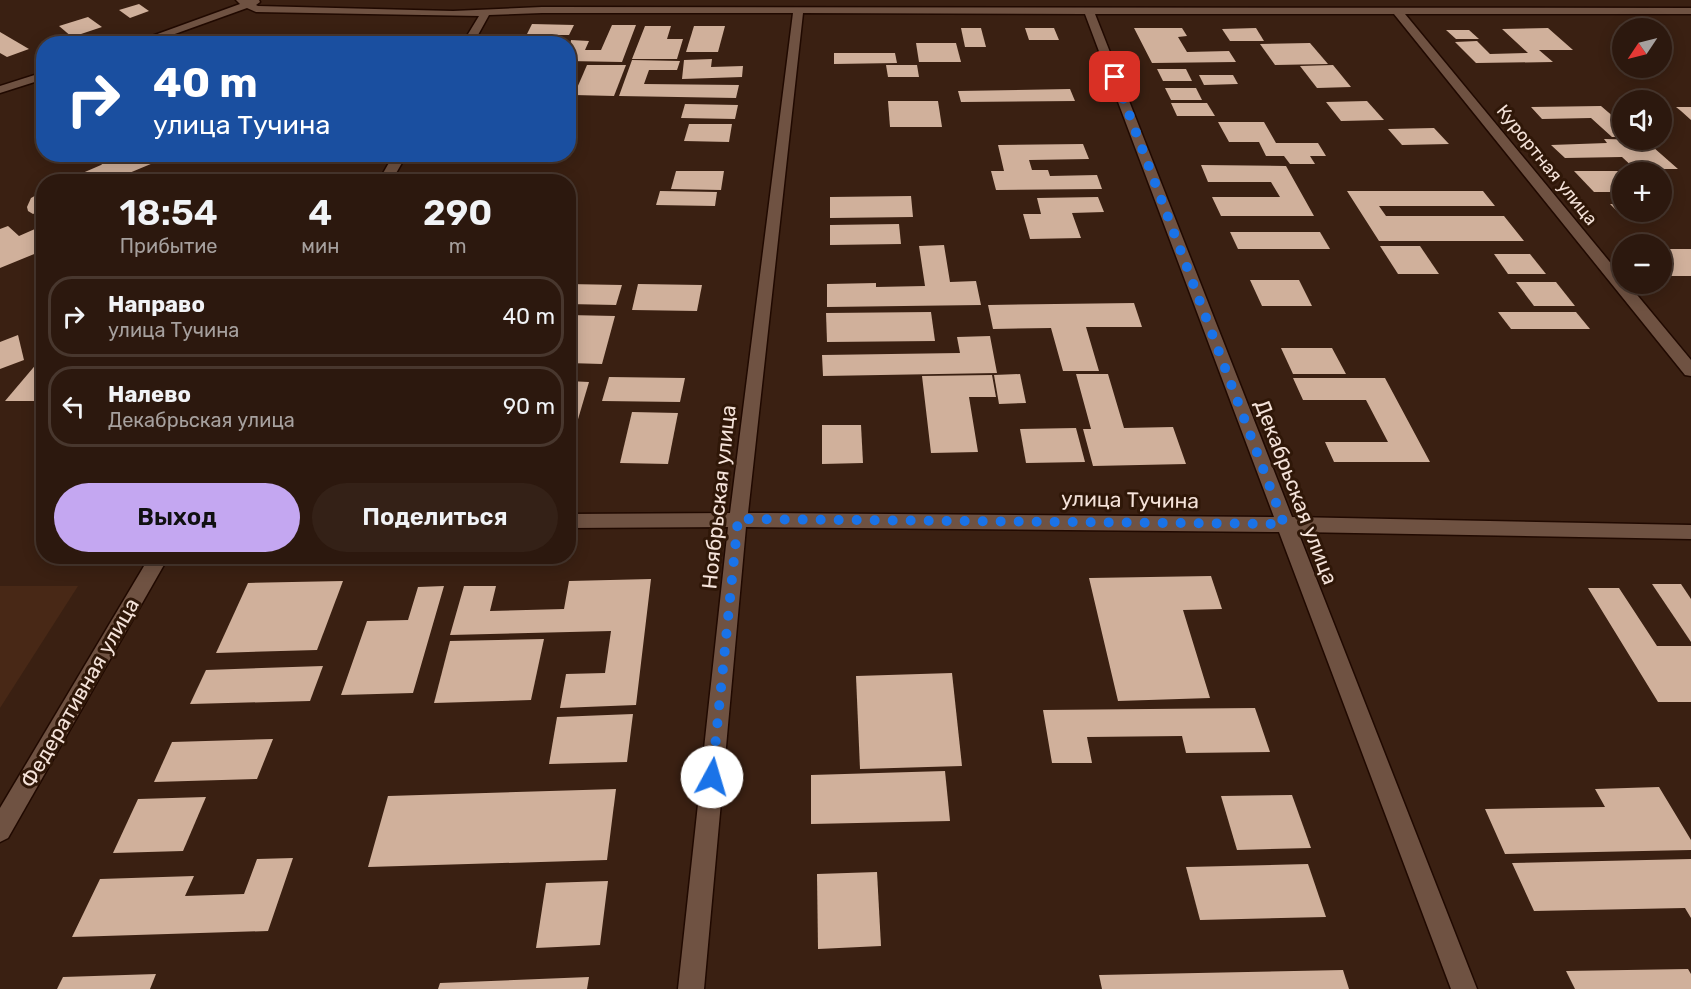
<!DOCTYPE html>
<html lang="ru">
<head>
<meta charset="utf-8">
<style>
  :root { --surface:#2c180e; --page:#342117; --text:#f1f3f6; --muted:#a6a09e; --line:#48372e; --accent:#c4a7f1 }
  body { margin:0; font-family:Rubik,sans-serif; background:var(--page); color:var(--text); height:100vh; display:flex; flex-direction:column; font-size:22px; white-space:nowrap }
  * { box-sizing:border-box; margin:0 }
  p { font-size:20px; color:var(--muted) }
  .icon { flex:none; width:33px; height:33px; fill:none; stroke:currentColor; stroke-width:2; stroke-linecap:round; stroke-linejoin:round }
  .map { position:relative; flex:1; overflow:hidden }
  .details { position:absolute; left:36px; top:174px; width:540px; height:390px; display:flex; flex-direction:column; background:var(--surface); border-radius:24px; box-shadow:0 3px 15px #0003,0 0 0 2px var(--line) }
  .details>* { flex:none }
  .banner { position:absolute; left:36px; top:36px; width:540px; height:126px; border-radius:24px; box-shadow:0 3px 15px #0003,0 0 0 2px var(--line); background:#1a4fa0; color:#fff; overflow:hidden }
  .needle { width:39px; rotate:235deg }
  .fabs { position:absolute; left:1612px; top:18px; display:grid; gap:12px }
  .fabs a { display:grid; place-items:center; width:60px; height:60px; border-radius:50%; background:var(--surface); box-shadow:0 3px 15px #0003,0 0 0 2px var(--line); font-size:30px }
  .pin { position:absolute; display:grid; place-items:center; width:51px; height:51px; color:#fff; margin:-26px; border-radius:12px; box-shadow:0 3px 9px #0006 }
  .me { position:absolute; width:66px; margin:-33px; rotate:6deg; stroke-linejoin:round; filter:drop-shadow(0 0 4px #0008) }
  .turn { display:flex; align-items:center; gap:21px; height:126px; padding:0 18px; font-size:27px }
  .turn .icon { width:78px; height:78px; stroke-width:2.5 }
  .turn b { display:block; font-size:42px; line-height:51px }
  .eta { display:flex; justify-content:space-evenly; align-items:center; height:102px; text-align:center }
  .eta b { font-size:36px; font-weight:600; line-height:42px }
  .button { display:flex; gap:12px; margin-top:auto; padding:12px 18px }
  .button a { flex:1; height:69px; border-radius:36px; background:var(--accent); color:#111; font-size:24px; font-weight:600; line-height:69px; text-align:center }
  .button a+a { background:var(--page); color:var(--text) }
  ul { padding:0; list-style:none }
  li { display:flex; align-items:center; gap:18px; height:81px; margin:0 12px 9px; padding:0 6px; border:3px solid var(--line); border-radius:24px }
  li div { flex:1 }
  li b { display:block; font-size:22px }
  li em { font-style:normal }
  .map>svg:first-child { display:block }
</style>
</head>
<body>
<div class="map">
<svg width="1691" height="989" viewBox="0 0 1691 989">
  <rect width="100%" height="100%" fill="#3a2012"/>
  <polygon fill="#482816" points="0,586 78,586 0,708"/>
  <g fill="#d0b09b">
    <polygon points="139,4 149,11 130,18 119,10"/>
    <polygon points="88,17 102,27 72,37 59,26"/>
    <polygon points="532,24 574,25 569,35 546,35 542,44 522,44"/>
    <polygon points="612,25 636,25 622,62 568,61 571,40 589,41 585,50 601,50"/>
    <polygon points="645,26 671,26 667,39 683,39 677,59 632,59"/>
    <polygon points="694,26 725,26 718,52 686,52"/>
    <polygon points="961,28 981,28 986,47 965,47"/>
    <polygon points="1025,28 1054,28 1059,40 1029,40"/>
    <polygon points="1134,28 1182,28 1187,36 1178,37 1187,52 1229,51 1236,62 1152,63"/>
    <polygon points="1256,28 1264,41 1230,41 1222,29"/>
    <polygon points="1548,28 1573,50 1539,50 1553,62 1476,63 1455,42 1477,41 1490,54 1528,53 1502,29"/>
    <polygon points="1446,30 1469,30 1479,39 1456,39"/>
    <polygon points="0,32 29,49 7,57 0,53"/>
    <polygon points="916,43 956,43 961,62 919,62"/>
    <polygon points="1310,43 1328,64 1275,65 1260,44"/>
    <polygon points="834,53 895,53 897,63 834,64"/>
    <polygon points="712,59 711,67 743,66 742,77 682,79 684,60"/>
    <polygon points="632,60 680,61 677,70 649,70 644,84 739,85 736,98 619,96"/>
    <polygon points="587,65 626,65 614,96 574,95"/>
    <polygon points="886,65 917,65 919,77 888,77"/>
    <polygon points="1333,65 1351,87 1317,88 1300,66"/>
    <polygon points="1157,69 1186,69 1192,81 1163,81"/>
    <polygon points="1199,75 1233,75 1238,84 1204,85"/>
    <polygon points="1165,88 1196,88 1202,100 1171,100"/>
    <polygon points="1070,89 1075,101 961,102 958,91"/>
    <polygon points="888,101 938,101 942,127 890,127"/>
    <polygon points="1367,101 1384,120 1341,121 1326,102"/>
    <polygon points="1171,103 1207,103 1215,116 1177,116"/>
    <polygon points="685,104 738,105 735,119 681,118"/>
    <polygon points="1601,106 1615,118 1623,118 1623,137 1612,137 1591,118 1542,119 1531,107"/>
    <polygon points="1676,107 1691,107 1691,120 1681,111"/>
    <polygon points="1218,122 1264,122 1276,143 1318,143 1326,156 1310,156 1315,164 1290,164 1284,156 1266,156 1259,142 1229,142"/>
    <polygon points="689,124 732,124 729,142 684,141"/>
    <polygon points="1434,128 1449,144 1402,145 1388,129"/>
    <polygon points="1604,139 1645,140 1678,169 1635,169 1622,157 1565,158 1551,145 1607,143"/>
    <polygon points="1083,144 1089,159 1029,160 1032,170 1048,170 1050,176 1097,175 1102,189 996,190 991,171 1004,171 998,145"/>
    <polygon points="114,154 151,154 158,161 110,181 64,181 101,165"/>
    <polygon points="1201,165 1286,166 1314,216 1221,216 1212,197 1280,197 1271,182 1208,182"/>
    <polygon points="676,171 724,171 721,190 671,189"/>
    <polygon points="1574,171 1623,171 1623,192 1594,192"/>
    <polygon points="167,174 177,182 148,182 148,181"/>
    <polygon points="44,191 44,209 33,214 28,211 27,207 31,198"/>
    <polygon points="660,191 717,192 715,206 656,205"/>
    <polygon points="1347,191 1483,191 1495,206 1379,206 1386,216 1504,216 1524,241 1379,241"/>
    <polygon points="911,196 913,217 830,218 830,197"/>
    <polygon points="1098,197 1104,212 1072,213 1081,238 1030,239 1023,214 1041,214 1037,198"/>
    <polygon points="1610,204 1623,204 1623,212 1649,212 1653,216 1622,216"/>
    <polygon points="899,224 901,244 830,245 830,225"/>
    <polygon points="44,225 44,250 0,268 0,229 8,226 19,236"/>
    <polygon points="1230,232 1320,232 1330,249 1238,249"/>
    <polygon points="944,245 950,282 976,281 981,305 827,307 827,284 876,283 876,287 925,286 919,246"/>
    <polygon points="1380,246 1420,246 1439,274 1398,274"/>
    <polygon points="1662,249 1691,249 1691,276 1666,276 1662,271"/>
    <polygon points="1494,254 1530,254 1546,274 1508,274"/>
    <polygon points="1250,280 1299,280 1312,306 1262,306"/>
    <polygon points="1516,282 1556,282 1575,306 1534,306"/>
    <polygon points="568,284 622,285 616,305 568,304"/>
    <polygon points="638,284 702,285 697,311 632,310"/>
    <polygon points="1134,303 1142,327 1086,327 1099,371 1063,371 1051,328 993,329 988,305"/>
    <polygon points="931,312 935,341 827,342 826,313"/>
    <polygon points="1498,312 1576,312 1590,329 1511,329"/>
    <polygon points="568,315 615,316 602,364 568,363"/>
    <polygon points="18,335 24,360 0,369 0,342"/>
    <polygon points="990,336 997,373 823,376 822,355 960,353 957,337"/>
    <polygon points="1281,348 1332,348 1346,374 1293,374"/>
    <polygon points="44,355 44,401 5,401"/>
    <polygon points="1020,374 1026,403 999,404 994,375"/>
    <polygon points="1076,374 1108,374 1124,428 1173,427 1186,464 1093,466 1083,429 1091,429"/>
    <polygon points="992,375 996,397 969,397 978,452 931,453 922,376"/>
    <polygon points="609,377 685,378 680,402 602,401"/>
    <polygon points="1293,378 1385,378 1430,462 1334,462 1325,442 1388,442 1366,400 1303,400"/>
    <polygon points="568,381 589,382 571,443 568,443"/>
    <polygon points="632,412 678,413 668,464 620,463"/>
    <polygon points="822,425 861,425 863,463 822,464"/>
    <polygon points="1076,428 1085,462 1026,463 1020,429"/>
    <polygon points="1211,576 1222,609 1183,610 1210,698 1118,701 1089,578"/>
    <polygon points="651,579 636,705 560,708 566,674 605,673 611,631 450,635 464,586 496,586 490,611 564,609 569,581"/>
    <polygon points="343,581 317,650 216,653 248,583"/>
    <polygon points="1652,584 1681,584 1691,599 1691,642"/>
    <polygon points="444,586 413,693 341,695 367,621 408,620 418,587"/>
    <polygon points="1588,588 1619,588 1657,646 1691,646 1691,702 1658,702"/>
    <polygon points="544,639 531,700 434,703 450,641"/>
    <polygon points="323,666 310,701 190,704 206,670"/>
    <polygon points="952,673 962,766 860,769 856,676"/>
    <polygon points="1255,708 1270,752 1186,753 1182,736 1087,737 1092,763 1052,763 1043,710"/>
    <polygon points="633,714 627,762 549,764 557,717"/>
    <polygon points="273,739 257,779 154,782 172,742"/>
    <polygon points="945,771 950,821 811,824 811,775"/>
    <polygon points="1659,787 1691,840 1691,850 1505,854 1485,809 1605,807 1595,789"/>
    <polygon points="616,789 607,860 368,867 388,796"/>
    <polygon points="1292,795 1311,848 1237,850 1221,796"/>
    <polygon points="206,797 183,851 113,853 138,799"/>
    <polygon points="293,858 268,931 72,937 100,879 194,876 185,896 244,894 257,859"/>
    <polygon points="1691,859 1691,918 1685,908 1534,911 1512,863"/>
    <polygon points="1308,864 1326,917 1200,920 1186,867"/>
    <polygon points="877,872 881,946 818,949 817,874"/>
    <polygon points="608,881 600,945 536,948 546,883"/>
    <polygon points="1688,969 1691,974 1691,989 1575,989 1566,971"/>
    <polygon points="1343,970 1349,989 1102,989 1099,975"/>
    <polygon points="156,974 150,989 57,989 63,977"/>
    <polygon points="589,977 587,989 438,989 440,983"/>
  </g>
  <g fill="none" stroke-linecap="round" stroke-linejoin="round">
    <defs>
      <g id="minor">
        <path d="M236,0H259L260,2L256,5L258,6L453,11L542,7L1691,8V14H1405L1623,278V284H1628L1691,360V376L1685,375L1394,14H1095L1292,517L1691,525V539L1298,532L1477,989H1451L1279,532L746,527L704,989H678L728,527L568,528V514L730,513L793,13H542L489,15L473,44H462L479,16L256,12L247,8L147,44H130L240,4ZM803,13L1085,14L1274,517L748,513Z"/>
        <polygon points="44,72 44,79 0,93 0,86"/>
        <polygon points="394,154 407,154 391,182 378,182"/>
        <polygon points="150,556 169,556 8,838 0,842 0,808"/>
      </g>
    </defs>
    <use href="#minor" stroke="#200900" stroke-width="3"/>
    <use href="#minor" fill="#6f5242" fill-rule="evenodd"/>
  </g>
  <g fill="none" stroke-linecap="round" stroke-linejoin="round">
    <polyline stroke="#1a73e8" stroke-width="10" stroke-dasharray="0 18" points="712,777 738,519 1284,524 1115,77"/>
  </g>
  <g text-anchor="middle" stroke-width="6" stroke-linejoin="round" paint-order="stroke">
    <g font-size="18" fill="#f4e2d9" stroke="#2f1708">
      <text transform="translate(1547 165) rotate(51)" y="6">Курортная улица</text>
    </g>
    <g font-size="21" fill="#f4e2d9" stroke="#2f1708">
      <text transform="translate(1296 492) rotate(69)" y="7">Декабрьская улица</text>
      <text transform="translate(719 497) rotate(-84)" y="7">Ноябрьская улица</text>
      <text transform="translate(1130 500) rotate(1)" y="7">улица Тучина</text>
      <text transform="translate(80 693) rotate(-60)" y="7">Федеративная улица</text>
    </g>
  </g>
</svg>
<div class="fabs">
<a><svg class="needle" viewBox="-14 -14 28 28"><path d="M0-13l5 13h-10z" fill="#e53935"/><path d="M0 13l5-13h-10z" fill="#a6a09e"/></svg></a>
<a><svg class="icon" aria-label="sound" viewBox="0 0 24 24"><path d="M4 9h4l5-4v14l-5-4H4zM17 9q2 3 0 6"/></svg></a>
<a>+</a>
<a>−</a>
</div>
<div class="pin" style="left:1115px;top:77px;background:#d93025"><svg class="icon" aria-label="arrive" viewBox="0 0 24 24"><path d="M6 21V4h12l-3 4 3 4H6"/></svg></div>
<svg class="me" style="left:712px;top:777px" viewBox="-20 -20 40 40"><circle r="19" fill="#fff"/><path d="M0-13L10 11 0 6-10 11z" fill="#1a73e8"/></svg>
<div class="banner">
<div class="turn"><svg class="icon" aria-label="right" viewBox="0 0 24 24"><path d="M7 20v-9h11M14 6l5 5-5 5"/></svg><div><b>40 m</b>улица Тучина</div></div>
</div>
<section class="details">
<div class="eta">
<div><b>18:54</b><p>Прибытие</p></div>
<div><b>4</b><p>мин</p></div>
<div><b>290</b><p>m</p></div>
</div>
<ul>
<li><svg class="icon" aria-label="right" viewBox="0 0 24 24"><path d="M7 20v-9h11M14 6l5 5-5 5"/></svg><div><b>Направо</b><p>улица Тучина</p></div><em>40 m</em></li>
<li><svg class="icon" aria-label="left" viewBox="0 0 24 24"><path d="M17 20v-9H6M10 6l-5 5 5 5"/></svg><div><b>Налево</b><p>Декабрьская улица</p></div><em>90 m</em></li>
</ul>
<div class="button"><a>Выход</a><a>Поделиться</a></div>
</section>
</div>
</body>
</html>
